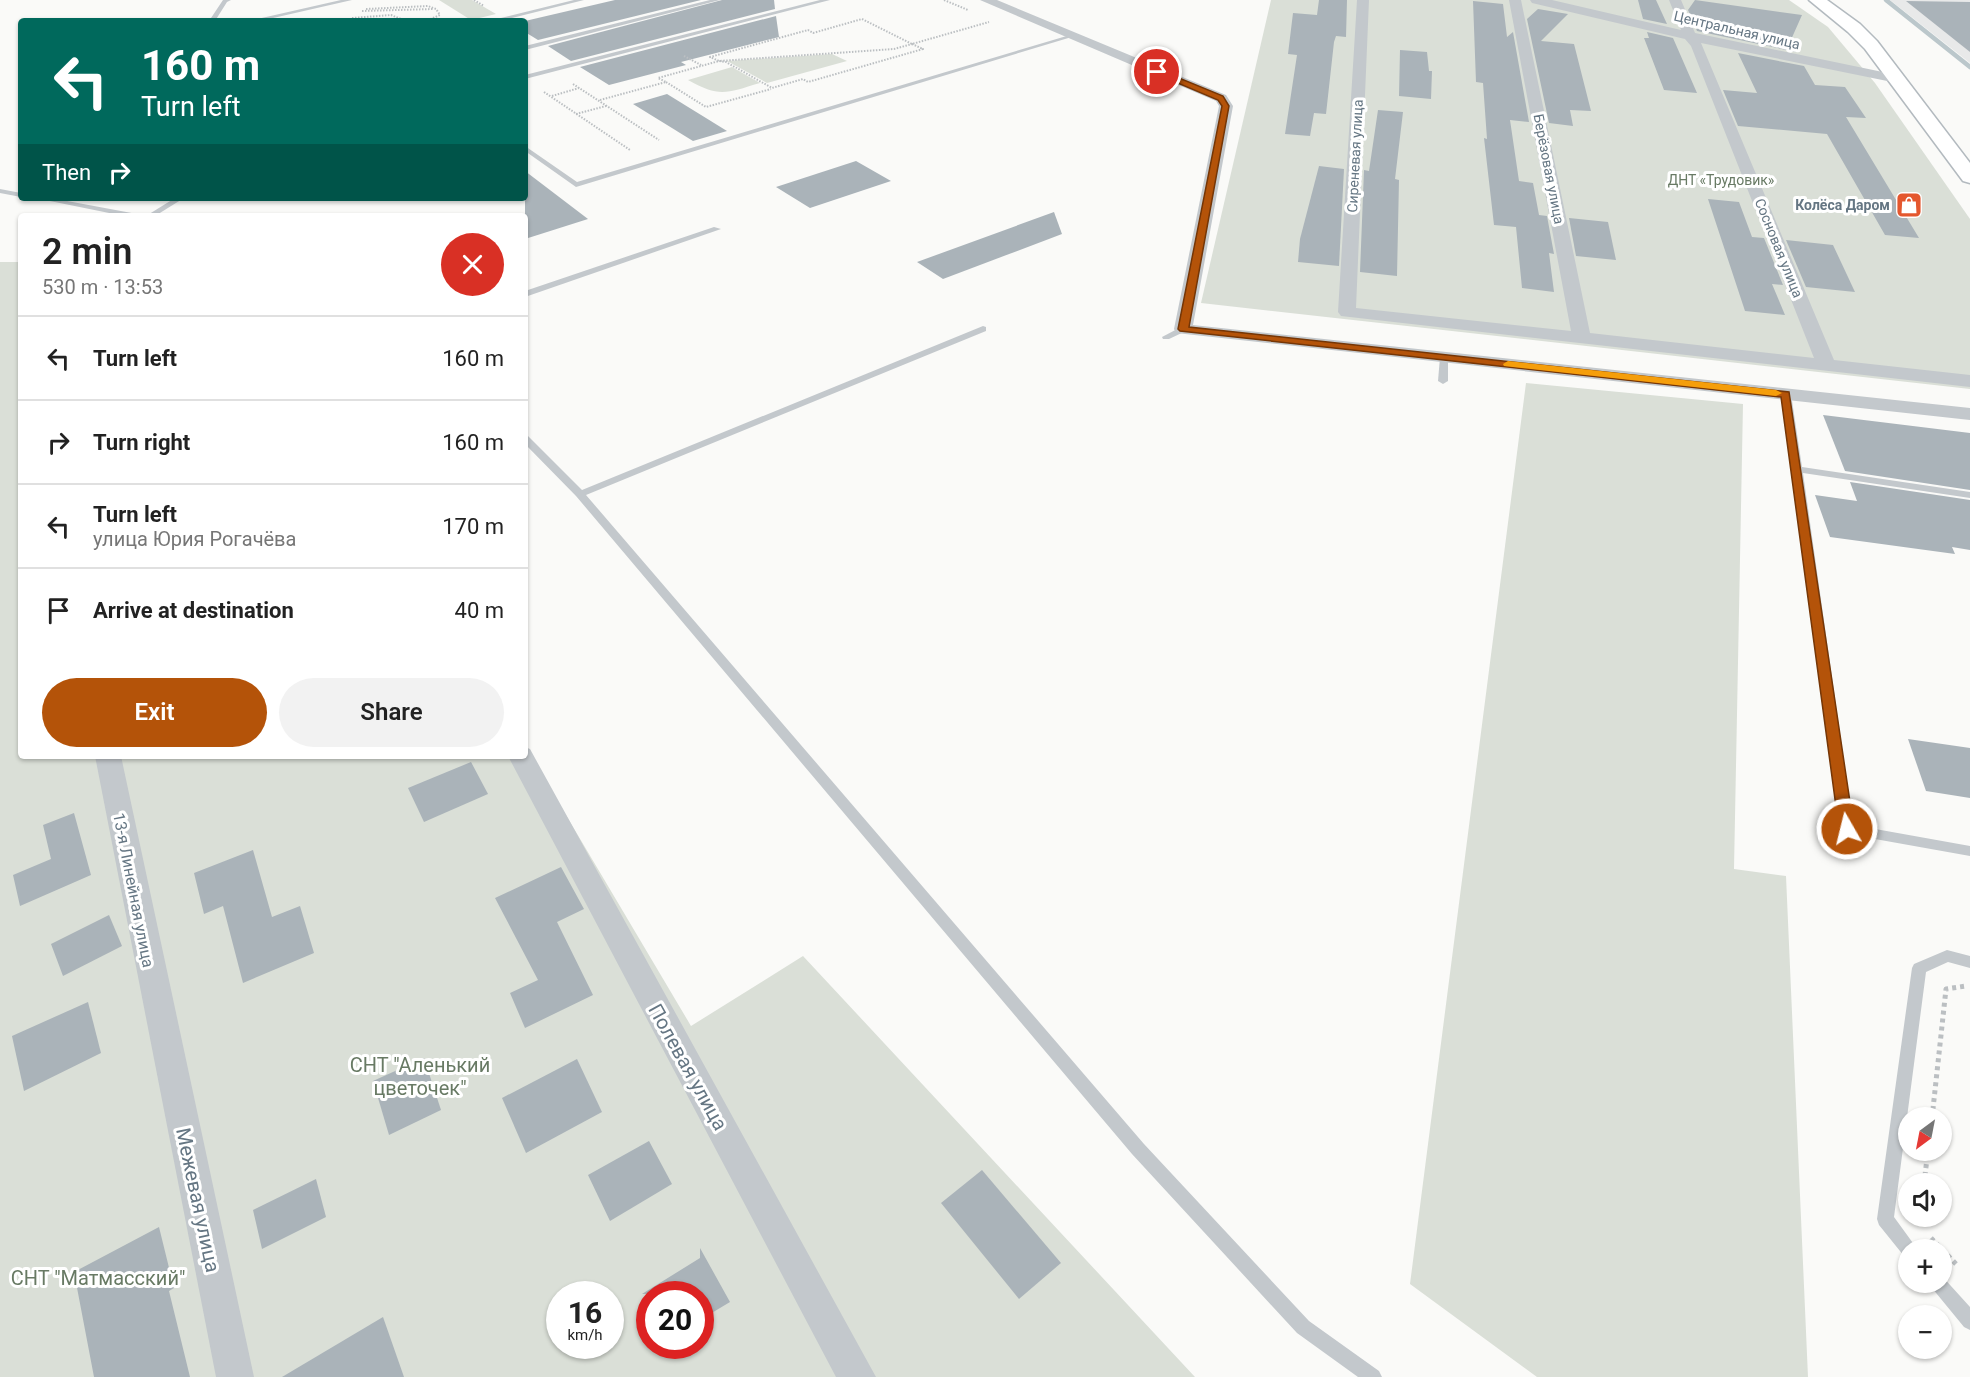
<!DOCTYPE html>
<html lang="en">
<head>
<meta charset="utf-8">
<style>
  :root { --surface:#fff; --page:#f2f2f2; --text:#222; --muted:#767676; --line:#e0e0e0; --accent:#b45309 }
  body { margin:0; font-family:Roboto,sans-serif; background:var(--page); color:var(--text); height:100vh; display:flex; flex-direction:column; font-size:22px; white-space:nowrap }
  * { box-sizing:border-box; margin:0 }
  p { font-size:20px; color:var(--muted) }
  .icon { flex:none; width:33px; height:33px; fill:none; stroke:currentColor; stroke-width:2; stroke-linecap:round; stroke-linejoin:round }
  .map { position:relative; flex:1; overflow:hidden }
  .side { position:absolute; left:18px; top:213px; width:510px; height:546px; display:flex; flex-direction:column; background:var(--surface); border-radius:6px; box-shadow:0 2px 4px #0004 }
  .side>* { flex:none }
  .top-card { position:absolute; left:18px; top:18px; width:510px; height:183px; border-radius:6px; box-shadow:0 2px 4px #0004; background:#00695c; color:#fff; overflow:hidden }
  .needle { width:39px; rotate:212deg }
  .tools { position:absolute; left:1898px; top:1107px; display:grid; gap:12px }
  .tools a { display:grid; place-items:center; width:54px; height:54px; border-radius:50%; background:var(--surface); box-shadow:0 2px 4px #0004; font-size:30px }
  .speed { position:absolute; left:546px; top:1281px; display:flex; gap:12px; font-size:30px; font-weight:700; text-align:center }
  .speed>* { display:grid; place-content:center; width:78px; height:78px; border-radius:50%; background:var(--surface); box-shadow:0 2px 4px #0004; line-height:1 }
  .speed small { font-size:15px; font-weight:400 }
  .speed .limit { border:9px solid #d22; background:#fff; color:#111 }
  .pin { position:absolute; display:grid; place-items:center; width:51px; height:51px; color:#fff; margin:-26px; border:3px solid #fff; border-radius:50%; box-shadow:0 2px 6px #0007 }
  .me { position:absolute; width:66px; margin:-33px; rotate:352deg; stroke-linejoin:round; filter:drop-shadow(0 0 4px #0008) }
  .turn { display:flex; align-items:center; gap:21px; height:126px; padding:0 24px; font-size:27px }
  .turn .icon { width:78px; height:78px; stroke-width:2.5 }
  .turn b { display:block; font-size:42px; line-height:51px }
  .then { display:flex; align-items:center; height:57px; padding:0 24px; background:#0003; gap:12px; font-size:22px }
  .round { display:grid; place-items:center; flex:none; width:63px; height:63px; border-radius:32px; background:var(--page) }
  .headline { display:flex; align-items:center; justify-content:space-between; height:102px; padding:0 24px }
  h1 { font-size:36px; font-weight:600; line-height:45px }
  .action { display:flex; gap:12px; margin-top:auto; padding:12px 24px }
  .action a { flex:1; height:69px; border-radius:36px; background:var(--accent); color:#fff; font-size:24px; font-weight:600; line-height:69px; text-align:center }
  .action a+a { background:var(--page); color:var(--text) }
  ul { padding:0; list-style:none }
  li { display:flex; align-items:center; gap:18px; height:84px; padding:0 24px; border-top:2px solid var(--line) }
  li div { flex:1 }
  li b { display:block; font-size:22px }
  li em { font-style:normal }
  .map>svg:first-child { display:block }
</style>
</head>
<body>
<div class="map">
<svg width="1970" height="1377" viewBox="0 0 1970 1377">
  <rect width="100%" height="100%" fill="#fafaf8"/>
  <polygon fill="#e8e9e9" points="1890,0 1970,0 1970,63"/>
  <g fill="#dadfd7" fill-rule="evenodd">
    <polygon points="439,0 472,0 496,14 471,20"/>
    <polygon points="1271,0 1789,0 1828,27 1875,83 1970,219 1970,389 1201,303"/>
    <polygon points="832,54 847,61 767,83 727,61"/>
    <path d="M732,67L760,83C726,93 720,98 688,80Z"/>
    <path d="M0,262H21V756H525V746L691,1026L803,956L1195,1377H0ZM560,1294H610V1346H560ZM650,1294H700V1346H650Z"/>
    <polygon points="1526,383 1743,404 1734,869 1786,876 1808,1377 1537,1377 1410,1284"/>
  </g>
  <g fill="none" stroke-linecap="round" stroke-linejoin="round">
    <polyline stroke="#bbc7cb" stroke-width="4.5" points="1886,0 1970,67"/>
  </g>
  <g fill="#aab3b9">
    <polygon points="615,0 701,0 538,40 525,32 525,21"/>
    <polygon points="722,0 774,0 775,9 571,61 548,46"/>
    <polygon points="1319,0 1347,0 1346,37 1336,36 1334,42 1326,114 1314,113 1310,136 1285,134 1297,55 1288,54 1293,13 1317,15"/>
    <polygon points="1638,0 1656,0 1667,24 1643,19"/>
    <polygon points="1695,0 1802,15 1790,42 1796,52 1697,31 1688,10"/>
    <polygon points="1473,1 1503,4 1507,37 1513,32 1529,122 1510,120 1519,181 1533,183 1539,215 1547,216 1554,254 1549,253 1554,292 1522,288 1516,227 1494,225 1484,138 1487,139 1483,83 1476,82"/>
    <polygon points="1906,1 1970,2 1970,52"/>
    <polygon points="1538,9 1568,14 1541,41 1574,44 1591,111 1570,110 1573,126 1549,123 1527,19"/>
    <polygon points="776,16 779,37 681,62 686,65 609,85 580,67"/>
    <polygon points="1647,32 1673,38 1697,93 1664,90 1644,38 1649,38"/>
    <polygon points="1400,50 1427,52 1429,71 1432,71 1431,99 1399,96"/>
    <polygon points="1738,53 1804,66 1815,85 1845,87 1866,118 1846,117 1919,238 1885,235 1827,134 1738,126 1723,90 1757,93"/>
    <polygon points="667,94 727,131 693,141 633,104"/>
    <polygon points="1378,110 1403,112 1395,179 1399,180 1397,276 1360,272 1364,170 1369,171"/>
    <polygon points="856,161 891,181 810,208 776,187"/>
    <polygon points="1319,166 1344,169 1339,266 1298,262 1300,239"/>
    <polygon points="525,171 588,219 525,239"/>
    <polygon points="1708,199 1739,202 1752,237 1764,238 1783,285 1772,284 1785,315 1745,311"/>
    <polygon points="1054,212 1062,234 943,279 917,262"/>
    <polygon points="1569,218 1608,222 1616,260 1576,256"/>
    <polygon points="1786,240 1833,245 1855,292 1806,287"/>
    <polygon points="1823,415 1970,433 1970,490 1845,471"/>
    <polygon points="1850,482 1970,500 1970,550 1952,547 1955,554 1830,537 1815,495 1857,501"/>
    <polygon points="1908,739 1970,748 1970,798 1926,791"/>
    <polygon points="471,762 488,794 424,822 408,788"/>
    <polygon points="74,813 91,875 20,906 13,875 51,859 43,825"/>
    <polygon points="253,850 272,917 300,906 314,953 243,983 223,906 204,914 194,873"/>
    <polygon points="561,867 584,909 557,922 593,995 525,1028 510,993 538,980 495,898"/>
    <polygon points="109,915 122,946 63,976 51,944"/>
    <polygon points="88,1002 101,1053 24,1091 12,1036"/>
    <polygon points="424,1058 441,1110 389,1135 373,1081"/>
    <polygon points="577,1059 602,1112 526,1153 502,1098"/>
    <polygon points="649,1141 672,1184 610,1221 588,1175"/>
    <polygon points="982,1170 1061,1263 1019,1299 941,1203"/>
    <polygon points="316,1179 326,1217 262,1249 253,1210"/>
    <polygon points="159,1227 174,1288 169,1291 190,1377 94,1377 74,1272"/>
    <polygon points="700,1248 730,1302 700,1320 700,1294 642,1294 700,1258"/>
    <polygon points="383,1317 404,1377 282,1377"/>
  </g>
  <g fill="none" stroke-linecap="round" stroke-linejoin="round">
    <defs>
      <polygon id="secondary" points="1809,0 1827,0 1860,24 1877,41 1970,163 1970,183 1963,181 1865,49 1848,32"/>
    </defs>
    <use href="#secondary" stroke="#b3babf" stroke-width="3"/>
    <g stroke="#bbbfc2" stroke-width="2" stroke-dasharray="1.5 1.5" stroke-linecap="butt">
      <polyline points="474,0 484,6"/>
      <polyline points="944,0 968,10"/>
      <polyline points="366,9 428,6 436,9 440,15 426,21"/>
      <polyline points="362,11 433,9"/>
      <polyline points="352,18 391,15 406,21"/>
      <polygon points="912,44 923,49 808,82 803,79 772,88 726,62 719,61 894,49"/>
      <polyline points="684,56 701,65"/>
      <polyline points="666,82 706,107 771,89"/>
      <polyline points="573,84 659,140"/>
      <polyline points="544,92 630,150"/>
      <polyline points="552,96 579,88"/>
      <polyline points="600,100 666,82 658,78 719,61 710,57 808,30 813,33 862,19 912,44 989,22"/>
      <polyline points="576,114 606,106"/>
    </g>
    <g stroke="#bbbfc2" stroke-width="5" stroke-dasharray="4 4" stroke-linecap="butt">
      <polyline points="1932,1118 1946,989 1966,986"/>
      <polyline points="1924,1184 1928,1150"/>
      <polyline points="1920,1226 1921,1216"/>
      <polyline points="1931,1238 1957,1265"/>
    </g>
    <g fill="#c3c8cc" fill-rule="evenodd">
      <polygon points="223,0 231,0 227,2 215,21 209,21"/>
      <polygon points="341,0 352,0 260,21 249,21"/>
      <polygon points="574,0 584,0 500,21 489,21"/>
      <polygon points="710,0 720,0 525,50 525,46"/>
      <polygon points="820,0 830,0 525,79 525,75"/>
      <polygon points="1070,35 1075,36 576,187 525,151 525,146 577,182"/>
      <polygon points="0,189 21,193 21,197 0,193"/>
      <polygon points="35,198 51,198 137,214 141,216 124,216"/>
      <polygon points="175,198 184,198 155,216 146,216"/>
      <polygon points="714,227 721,229 525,297 525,291"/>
      <polygon points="983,326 986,327 986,331 586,495 1144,1144 1309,1321 1379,1371 1382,1377 1358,1377 1297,1333 1132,1154 576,496 525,444 525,435 528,436 582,490"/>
      <polygon points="1183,326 1186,327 1186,331 1169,339 1163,339 1162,337"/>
      <polygon points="1444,354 1448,357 1448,381 1443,384 1438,381 1440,357"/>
      <polygon points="1786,391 1791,394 1802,467 1970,492 1970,498 1803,473 1853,825 1970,846 1970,856 1847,834 1842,833 1840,829 1781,394"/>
      <polygon points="1947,950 1970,956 1970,968 1948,962 1926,972 1894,1217 1918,1250 1908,1250 1908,1258 1904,1256 1879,1225 1877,1219 1912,968 1914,964"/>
      <polygon points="1941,1275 1970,1307 1970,1330 1964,1327 1932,1288 1930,1282 1941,1282"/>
    </g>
    <g fill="#c3c8cc" fill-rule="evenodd">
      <polygon points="980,0 997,0 1226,95 1233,106 1193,325 1970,408 1970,420 1176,333 1174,329 1219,106 1216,101"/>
      <polygon points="1357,0 1369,0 1356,308 1571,331 1509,0 1521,0 1590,333 1814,358 1691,46 1685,39 1532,3 1530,0 1552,0 1681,30 1669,0 1681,0 1695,33 1902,76 1904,79 1897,83 1701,43 1834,360 1970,375 1970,387 1341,316 1338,312"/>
      <polygon points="525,747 530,749 876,1377 836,1377 508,756 525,756"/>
      <polygon points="95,756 121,756 254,1377 216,1377"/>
    </g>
    <use href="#secondary" fill="#fff" fill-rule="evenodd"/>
  </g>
  <polygon fill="#b45309" stroke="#753606" stroke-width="1.5" points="1157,69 1223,96 1229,106 1189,327 1789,392 1854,829 1852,833 1841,833 1839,829 1781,397 1180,331 1178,329 1222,106 1218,100 1154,73"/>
  <polygon fill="#f59e0b" points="1508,361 1776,390 1782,393 1776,396 1504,366 1503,364"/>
  <defs>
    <symbol id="shop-square" viewBox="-11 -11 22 22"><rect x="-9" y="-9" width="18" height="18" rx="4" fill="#e4572e" stroke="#fff"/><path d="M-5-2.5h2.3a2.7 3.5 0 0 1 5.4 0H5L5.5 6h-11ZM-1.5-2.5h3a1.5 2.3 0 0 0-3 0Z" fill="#fff"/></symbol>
  </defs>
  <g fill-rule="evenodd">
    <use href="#shop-square" x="1894" y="190" width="30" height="30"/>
  </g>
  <g text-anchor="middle" stroke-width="6" stroke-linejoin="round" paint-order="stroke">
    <g font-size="14" fill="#657683" stroke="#fff">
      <text transform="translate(1737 30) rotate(13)" y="5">Центральная улица</text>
      <text transform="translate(1355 156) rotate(-87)" y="5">Сиреневая улица</text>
      <text transform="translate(1549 169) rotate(79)" y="5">Берёзовая улица</text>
      <text transform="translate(1779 248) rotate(68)" y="5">Сосновая улица</text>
    </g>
    <g font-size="14" fill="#687a64" stroke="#fff">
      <text x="1721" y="185">ДНТ «Трудовик»</text>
    </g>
    <g font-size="14" font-weight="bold" fill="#657683" stroke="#fff" text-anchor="end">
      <text x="1890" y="210">Колёса Даром</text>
    </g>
    <g font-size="16" fill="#657683" stroke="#fff">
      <text transform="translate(134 890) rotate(79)" y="6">13-я Линейная улица</text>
    </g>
    <g font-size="20" fill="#687a64" stroke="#fff">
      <text x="420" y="1072">СНТ "Аленький<tspan x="420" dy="23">цветочек"</tspan></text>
      <text x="98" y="1285">СНТ "Матмасский"</text>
    </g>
    <g font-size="20" fill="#657683" stroke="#fff">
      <text transform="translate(688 1067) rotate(61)" y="7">Полевая улица</text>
      <text transform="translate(198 1200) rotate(78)" y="7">Межевая улица</text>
    </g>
  </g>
</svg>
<div class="tools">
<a><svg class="needle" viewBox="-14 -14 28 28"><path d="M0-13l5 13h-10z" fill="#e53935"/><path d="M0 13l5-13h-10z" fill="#767676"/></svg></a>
<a><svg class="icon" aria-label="sound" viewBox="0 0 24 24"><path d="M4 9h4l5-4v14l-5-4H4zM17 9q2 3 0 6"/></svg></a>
<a>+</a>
<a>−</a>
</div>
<div class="speed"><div>16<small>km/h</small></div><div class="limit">20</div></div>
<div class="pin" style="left:1157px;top:72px;background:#d93025"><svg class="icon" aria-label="arrive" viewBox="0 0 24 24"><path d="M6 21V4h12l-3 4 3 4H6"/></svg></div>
<svg class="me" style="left:1847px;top:829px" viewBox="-20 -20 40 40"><circle r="17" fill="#b45309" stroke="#fff" stroke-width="3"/><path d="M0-11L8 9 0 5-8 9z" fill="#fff"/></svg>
<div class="top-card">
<div class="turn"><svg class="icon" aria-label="left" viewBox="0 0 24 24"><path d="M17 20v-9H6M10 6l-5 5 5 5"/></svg><div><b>160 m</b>Turn left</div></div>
<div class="then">Then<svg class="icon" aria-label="right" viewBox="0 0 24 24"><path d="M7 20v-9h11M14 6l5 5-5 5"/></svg></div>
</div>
<section class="side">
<div class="headline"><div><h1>2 min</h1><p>530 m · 13:53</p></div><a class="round" style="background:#d93025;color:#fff"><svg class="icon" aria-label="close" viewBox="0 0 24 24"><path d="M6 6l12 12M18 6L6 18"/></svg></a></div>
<ul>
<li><svg class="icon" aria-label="left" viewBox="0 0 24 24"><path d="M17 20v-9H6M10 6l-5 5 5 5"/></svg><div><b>Turn left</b></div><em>160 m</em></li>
<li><svg class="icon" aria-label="right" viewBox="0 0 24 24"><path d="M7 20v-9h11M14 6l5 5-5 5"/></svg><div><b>Turn right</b></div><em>160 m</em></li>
<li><svg class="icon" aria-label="left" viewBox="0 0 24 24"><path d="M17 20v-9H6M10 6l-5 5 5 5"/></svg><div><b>Turn left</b><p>улица Юрия Рогачёва</p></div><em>170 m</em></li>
<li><svg class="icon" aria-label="arrive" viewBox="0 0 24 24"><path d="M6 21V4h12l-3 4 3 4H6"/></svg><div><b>Arrive at destination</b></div><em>40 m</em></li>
</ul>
<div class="action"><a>Exit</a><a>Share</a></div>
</section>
</div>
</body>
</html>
